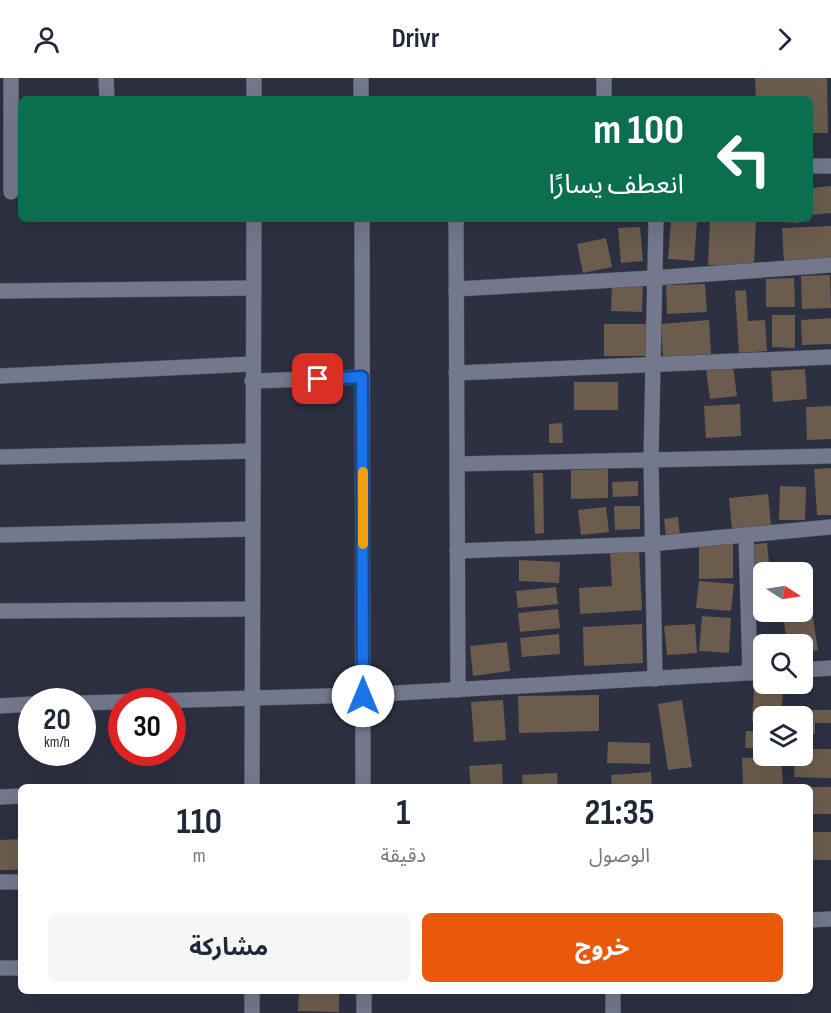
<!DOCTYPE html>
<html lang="ar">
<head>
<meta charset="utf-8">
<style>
  :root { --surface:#fff; --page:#f6f6f7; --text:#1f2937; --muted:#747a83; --accent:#ea580c }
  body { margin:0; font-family:"Sofia Sans Condensed","Noto Sans Arabic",sans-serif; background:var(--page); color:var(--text); direction:rtl; height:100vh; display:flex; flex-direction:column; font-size:22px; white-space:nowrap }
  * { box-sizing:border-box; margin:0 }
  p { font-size:20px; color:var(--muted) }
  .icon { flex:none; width:33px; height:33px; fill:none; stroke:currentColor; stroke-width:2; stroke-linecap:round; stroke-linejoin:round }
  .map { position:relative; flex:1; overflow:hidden; direction:ltr }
  .panel { position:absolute; left:18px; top:706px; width:795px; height:210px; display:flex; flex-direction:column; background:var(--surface); border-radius:9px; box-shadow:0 6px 24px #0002; direction:rtl }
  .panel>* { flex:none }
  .hud { position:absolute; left:18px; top:18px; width:795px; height:126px; border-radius:9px; box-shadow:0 6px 24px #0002; direction:rtl; background:#0b6e4f; color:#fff; overflow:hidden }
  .needle { width:39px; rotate:102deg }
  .buttons { position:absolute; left:753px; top:484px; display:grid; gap:12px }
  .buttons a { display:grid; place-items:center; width:60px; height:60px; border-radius:9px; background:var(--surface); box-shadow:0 6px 24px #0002; font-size:30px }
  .speed { position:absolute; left:18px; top:610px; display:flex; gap:12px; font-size:30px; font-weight:700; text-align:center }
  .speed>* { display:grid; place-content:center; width:78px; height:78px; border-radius:50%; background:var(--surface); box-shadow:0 6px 24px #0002; line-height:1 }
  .speed small { font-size:15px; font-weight:400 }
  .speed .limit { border:9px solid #d22; background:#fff; color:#111 }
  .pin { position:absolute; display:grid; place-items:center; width:51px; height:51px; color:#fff; margin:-26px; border-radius:12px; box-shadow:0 3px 9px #0006 }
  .me { position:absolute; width:66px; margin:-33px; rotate:0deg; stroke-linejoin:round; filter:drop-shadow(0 0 4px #0008) }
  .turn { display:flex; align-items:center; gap:21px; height:126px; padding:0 30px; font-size:27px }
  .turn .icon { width:78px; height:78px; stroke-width:2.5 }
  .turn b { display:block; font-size:42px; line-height:51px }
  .eta { display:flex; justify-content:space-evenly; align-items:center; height:102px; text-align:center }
  .eta b { font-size:36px; font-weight:700; line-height:42px }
  .button { display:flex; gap:12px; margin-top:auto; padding:12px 30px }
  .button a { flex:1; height:69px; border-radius:9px; background:var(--accent); color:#fff; font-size:24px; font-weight:700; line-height:69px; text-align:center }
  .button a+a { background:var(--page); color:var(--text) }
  header { display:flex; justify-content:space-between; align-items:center; height:78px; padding:0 30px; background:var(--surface); font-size:27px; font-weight:700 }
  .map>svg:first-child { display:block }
</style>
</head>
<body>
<header><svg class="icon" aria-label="forward" viewBox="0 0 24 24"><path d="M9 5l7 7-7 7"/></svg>Drivr<svg class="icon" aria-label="person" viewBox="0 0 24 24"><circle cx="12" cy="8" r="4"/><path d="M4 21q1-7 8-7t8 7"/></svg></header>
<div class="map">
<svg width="831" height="935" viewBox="0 0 831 935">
  <rect width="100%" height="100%" fill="#2c3041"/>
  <g fill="#6b5c4d">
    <polygon points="755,0 827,0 828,55 810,55 810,21 756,21"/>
    <polygon points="831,108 831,135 810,137 810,110"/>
    <rect x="617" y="141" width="23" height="3"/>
    <polygon points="710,141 756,141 754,189 708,187"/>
    <polygon points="768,141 799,141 798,145 768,143"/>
    <polygon points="671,142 697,144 694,183 668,181"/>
    <polygon points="831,148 831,181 784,183 782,150"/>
    <polygon points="640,149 643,183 621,185 618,150"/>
    <polygon points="606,160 612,189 583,195 577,166"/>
    <polygon points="830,197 831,230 802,231 801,198"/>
    <polygon points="794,200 795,229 766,229 766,201"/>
    <polygon points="612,206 643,207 642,234 611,233"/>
    <polygon points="705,206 707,234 667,236 666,207"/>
    <polygon points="746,212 748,243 765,242 767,273 739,275 735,213"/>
    <polygon points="772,237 795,237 795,270 772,269"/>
    <polygon points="831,240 831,266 802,267 801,242"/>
    <polygon points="709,242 711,276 663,280 661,246"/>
    <rect x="604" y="246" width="42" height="32"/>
    <polygon points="733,288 737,318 710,321 706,291"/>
    <polygon points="805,291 807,321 773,324 771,293"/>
    <rect x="574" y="304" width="44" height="28"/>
    <polygon points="740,326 741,358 706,360 704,328"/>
    <polygon points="831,328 831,361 807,362 806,329"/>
    <polygon points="562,345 563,365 549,365 549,346"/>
    <polygon points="831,390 831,437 817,437 814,391"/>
    <polygon points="608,391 608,420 571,421 571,392"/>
    <polygon points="533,395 543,395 544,455 535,456"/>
    <polygon points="638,403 638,418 613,419 612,404"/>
    <polygon points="780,408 806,409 805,442 779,442"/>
    <polygon points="768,416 771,447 732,451 729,420"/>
    <polygon points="614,428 640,428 640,451 615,452"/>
    <polygon points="606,429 609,454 581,457 578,432"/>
    <polygon points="678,439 680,458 666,459 664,441"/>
    <polygon points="767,465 770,495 764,495 764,503 751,504 748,467"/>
    <polygon points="699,466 733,466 733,500 699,501"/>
    <polygon points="639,471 642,532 580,536 579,510 612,508 610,473"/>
    <polygon points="519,482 560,484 559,505 519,503"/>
    <polygon points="699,503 734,506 731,533 696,530"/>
    <polygon points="556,509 558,526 518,530 516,513"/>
    <polygon points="811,510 813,539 818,572 802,574 802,567 787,567 784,543 790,542 789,534 802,534 802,511"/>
    <polygon points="558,531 560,550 520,554 518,535"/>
    <polygon points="702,538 731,540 729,575 699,573"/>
    <polygon points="642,546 643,585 584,588 583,549"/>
    <polygon points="695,546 697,575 667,577 664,548"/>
    <polygon points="559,556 560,576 522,579 520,560"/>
    <polygon points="507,564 510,593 473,598 470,568"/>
    <polygon points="754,611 783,613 781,639 764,639 764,644 752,643"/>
    <polygon points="599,617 599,653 519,655 518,618"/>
    <polygon points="503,622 506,662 474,664 471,624"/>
    <polygon points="682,622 692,689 668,692 658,626"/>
    <polygon points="796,632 831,632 831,645 815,645 815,656 802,656 802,639 796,639"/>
    <polygon points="746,653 764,653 764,671 745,670"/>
    <polygon points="608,664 650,665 650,686 607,685"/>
    <polygon points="802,671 831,671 831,700 794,699 795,678 802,678"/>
    <polygon points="781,678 783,708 743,710 742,680"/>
    <polygon points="502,686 503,710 471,710 469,688"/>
    <polygon points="651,694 652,710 612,710 611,697"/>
    <polygon points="557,695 558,710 523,710 522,697"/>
    <rect x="810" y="709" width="21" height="27"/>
    <rect x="810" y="754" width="21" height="28"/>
    <polygon points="21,761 21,792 0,792 0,762"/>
    <polygon points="299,914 339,914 339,934 298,933"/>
  </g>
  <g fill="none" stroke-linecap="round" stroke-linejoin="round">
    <defs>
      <g id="minor">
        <polyline points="106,0 107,21"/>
        <polyline points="361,0 361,21"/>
        <polyline points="604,0 604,21"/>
        <polyline points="254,21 254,0"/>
        <polyline points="810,88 831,88"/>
        <polyline points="11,114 11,0"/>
        <polyline points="362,141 363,710"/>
        <polyline points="456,141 458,612"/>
        <polyline points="456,211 653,200 831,187"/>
        <polyline points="0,213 254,210"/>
        <polyline points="456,295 831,279"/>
        <polyline points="0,298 252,286"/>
        <polyline points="252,303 362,299"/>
        <polyline points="0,379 253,373"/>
        <polyline points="457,386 831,378"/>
        <polyline points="0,457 252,451"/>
        <polyline points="746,457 750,595"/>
        <polyline points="457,473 651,466 831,449"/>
        <polyline points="0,533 252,531"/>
        <polyline points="802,592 831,590"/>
        <polyline points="655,601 651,382 656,141"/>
        <polyline points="82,625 363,617 764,594"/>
        <polyline points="0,628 32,626"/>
        <polyline points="252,710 254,141"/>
        <polyline points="0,719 21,718"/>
        <polyline points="0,804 21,804"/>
        <polyline points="810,842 831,841"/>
        <polyline points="0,890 21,890"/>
        <polyline points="613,914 613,935"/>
        <polyline points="252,935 252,914"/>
        <polyline points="364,935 364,914"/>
      </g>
    </defs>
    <use href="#minor" stroke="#4a4e5c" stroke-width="16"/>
    <use href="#minor" stroke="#73788c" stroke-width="15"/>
  </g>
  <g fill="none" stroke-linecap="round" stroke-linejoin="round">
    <defs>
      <polyline id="route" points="318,301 362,299 363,618"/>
    </defs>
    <use href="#route" stroke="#114b97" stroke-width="15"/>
    <use href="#route" stroke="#1a73e8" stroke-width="10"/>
    <polyline stroke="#f59e0b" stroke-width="10" points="363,394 363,466"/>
  </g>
</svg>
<div class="buttons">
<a><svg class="needle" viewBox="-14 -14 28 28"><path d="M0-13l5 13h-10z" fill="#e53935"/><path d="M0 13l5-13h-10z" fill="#747a83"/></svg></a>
<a><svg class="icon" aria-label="search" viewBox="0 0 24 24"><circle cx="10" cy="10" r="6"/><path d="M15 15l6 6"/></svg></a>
<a><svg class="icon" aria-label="layers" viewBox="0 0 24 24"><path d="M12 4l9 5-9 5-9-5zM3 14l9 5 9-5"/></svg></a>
</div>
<div class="speed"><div>20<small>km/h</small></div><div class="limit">30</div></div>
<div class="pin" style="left:318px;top:301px;background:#d93025"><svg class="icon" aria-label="arrive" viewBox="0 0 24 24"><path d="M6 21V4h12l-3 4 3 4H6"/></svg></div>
<svg class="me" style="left:363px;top:618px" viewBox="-20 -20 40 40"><circle r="19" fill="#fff"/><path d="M0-13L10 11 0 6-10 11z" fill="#1a73e8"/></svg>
<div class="hud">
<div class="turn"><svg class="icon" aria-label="left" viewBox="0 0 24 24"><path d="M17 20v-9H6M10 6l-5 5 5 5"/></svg><div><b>100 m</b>انعطف يسارًا</div></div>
</div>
<section class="panel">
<div class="eta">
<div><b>21:35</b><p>الوصول</p></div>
<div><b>1</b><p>دقيقة</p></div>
<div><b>110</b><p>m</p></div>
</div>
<div class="button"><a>خروج</a><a>مشاركة</a></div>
</section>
</div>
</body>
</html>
